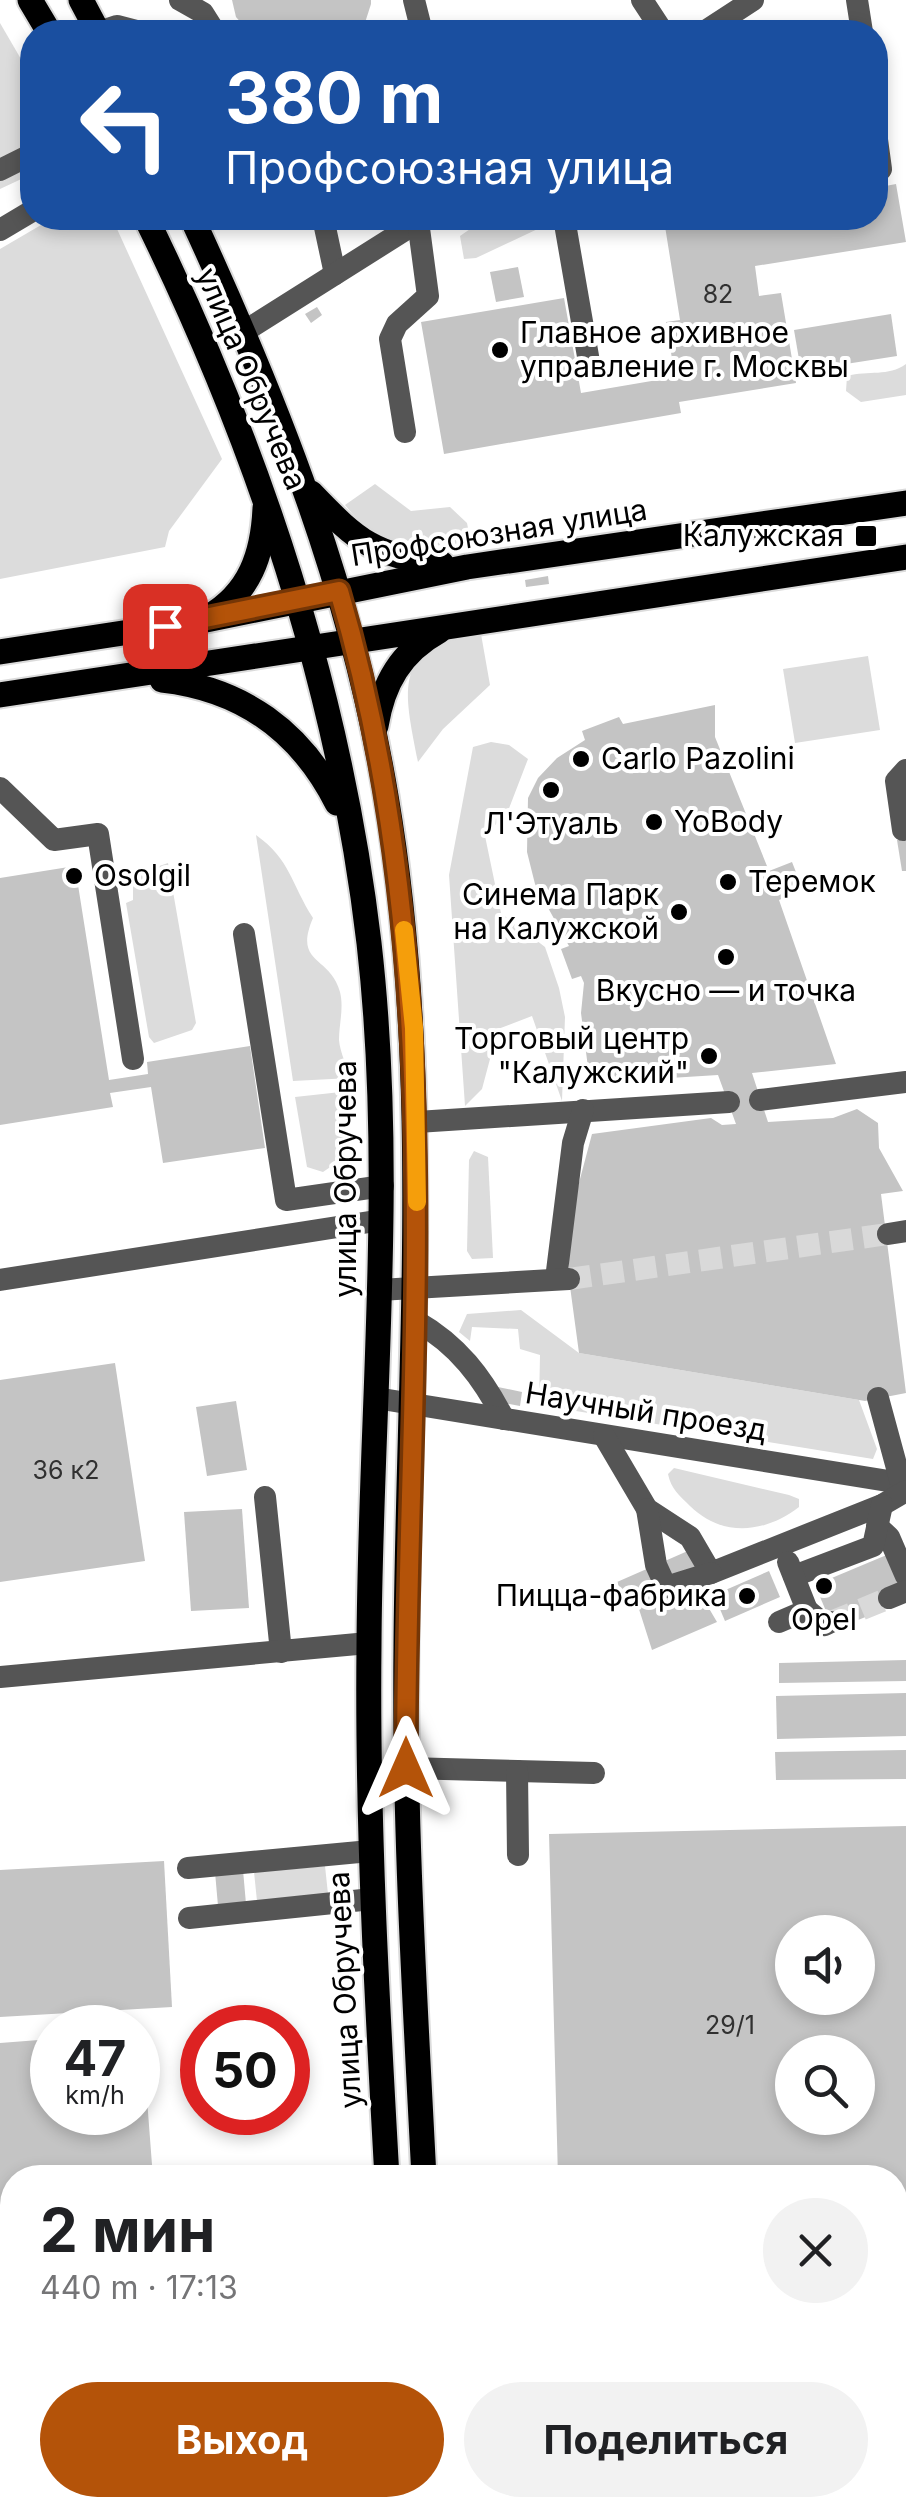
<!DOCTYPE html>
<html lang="ru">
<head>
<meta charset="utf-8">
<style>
  :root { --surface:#fff; --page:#f2f2f2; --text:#202124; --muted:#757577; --accent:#b45309 }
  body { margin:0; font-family:Inter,sans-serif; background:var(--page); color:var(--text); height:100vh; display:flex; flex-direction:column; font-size:38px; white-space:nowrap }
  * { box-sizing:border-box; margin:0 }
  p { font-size:32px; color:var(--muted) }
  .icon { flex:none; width:55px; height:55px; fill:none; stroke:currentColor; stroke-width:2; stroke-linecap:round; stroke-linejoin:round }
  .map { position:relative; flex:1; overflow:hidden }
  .details { position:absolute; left:0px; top:2165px; width:908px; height:352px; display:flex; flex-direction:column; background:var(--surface); border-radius:40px 40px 0 0; box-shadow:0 5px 15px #0003 }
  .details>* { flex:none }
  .top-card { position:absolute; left:20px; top:20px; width:868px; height:210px; border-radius:40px; box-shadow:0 5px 15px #0003; background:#1a4fa0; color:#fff; overflow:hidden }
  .buttons { position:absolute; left:775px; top:1915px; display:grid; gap:20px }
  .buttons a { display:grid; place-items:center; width:100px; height:100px; border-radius:50%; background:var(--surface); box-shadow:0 5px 15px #0003; font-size:50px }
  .speed { position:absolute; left:30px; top:2005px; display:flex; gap:20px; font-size:50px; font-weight:700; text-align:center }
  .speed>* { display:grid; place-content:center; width:130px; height:130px; border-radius:50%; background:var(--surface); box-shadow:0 5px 15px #0003; line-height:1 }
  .speed small { font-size:25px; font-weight:400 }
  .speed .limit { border:15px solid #d22; background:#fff; color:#111 }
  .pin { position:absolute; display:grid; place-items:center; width:85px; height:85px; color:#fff; margin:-42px; border-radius:20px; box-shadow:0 5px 15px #0006 }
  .me { position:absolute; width:110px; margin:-55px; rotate:0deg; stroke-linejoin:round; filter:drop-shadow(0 0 8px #0008) }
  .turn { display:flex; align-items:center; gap:35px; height:210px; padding:0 40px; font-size:45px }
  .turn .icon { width:130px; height:130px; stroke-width:2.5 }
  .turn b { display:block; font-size:70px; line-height:85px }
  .round { display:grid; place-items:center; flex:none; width:105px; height:105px; border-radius:52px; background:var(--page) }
  .summary { display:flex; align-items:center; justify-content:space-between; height:170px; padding:0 40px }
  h1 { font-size:60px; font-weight:700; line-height:75px }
  .cta { display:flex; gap:20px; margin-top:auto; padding:20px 40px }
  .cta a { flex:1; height:115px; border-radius:60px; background:var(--accent); color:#fff; font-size:40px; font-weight:700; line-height:115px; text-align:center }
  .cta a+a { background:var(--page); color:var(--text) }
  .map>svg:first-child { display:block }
</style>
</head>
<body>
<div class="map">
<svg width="906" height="2517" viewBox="0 0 906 2517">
  <rect width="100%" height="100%" fill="#fff"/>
  <g fill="#dcdcdc">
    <polygon points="0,23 32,78 32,174 0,189"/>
    <polygon points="53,218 112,218 222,459 169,531 165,547 0,579 0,249"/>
    <polygon points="486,218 543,218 544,226 476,258 464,259 460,236"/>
    <path d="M906,364V395L861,402L846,391L847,376C869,370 888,377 906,364Z"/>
    <path d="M375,484L411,511L450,507L467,523L471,543C418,548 381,550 345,505Z"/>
    <path d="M481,634L490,685L443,729L418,762C404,689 391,646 481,634Z"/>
    <polygon points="868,656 880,730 795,743 783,669"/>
    <polygon points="491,742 509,745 528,759 508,811 485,836 501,913 545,947 559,988 565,1017 562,1101 532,1016 498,1029 482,1089 465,1106 449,875 473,747"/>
    <path d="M256,835C291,860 291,884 313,918C293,965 330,955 340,992C344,1008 339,1024 339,1040C340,1052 347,1067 351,1078L293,1081Z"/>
    <polygon points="168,863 196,1023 192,1030 154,1043 149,1037 126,903 133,900 133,875"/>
    <path d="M350,1091C351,1126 355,1152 323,1172L307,1167L295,1097Z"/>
    <polygon points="474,1151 488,1157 493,1258 472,1259 467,1251 469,1160"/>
    <polygon points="521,1310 579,1353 859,1400 877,1449 873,1459 539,1405 540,1355 520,1349 518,1329 472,1327 470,1341 459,1332 467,1314"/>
    <path d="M674,1468L789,1495L799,1499V1507C765,1533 723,1538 690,1506C679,1495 671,1489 668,1474Z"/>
    <polygon points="325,1866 328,1894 257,1901 254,1872"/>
    <polygon points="895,2265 906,2265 906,2517 679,2517 701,2505 895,2505"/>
  </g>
  <g fill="#c4c4c4" fill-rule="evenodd">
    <polygon points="232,0 371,0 371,4 362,32 249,32 236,17"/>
    <polygon points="896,184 906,242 755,266 759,296 781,293 796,383 679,402 681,413 444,454 421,322 564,298 581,393 675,377 666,322 680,320 664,220 644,223 643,218 875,218 875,188"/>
    <polygon points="518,267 524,297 496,302 490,272"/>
    <polygon points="317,307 322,315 311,323 305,314"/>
    <polygon points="891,314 897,356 801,371 794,330"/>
    <polygon points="548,576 549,584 526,587 525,580"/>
    <polygon points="715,705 715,737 769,871 792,862 803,890 779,900 836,1064 752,1073 768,1122 833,1118 857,1109 878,1123 879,1148 903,1191 881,1194 906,1393 865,1401 579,1353 569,1279 568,1224 592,1134 711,1118 722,1125 736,1124 718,1075 590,1083 581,1013 584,983 581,976 572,979 561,949 569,946 535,884 527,852 528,798 538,778 557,758 585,740 582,731 619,717 623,724"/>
    <polygon points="906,839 906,871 902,871 897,840"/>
    <polygon points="75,866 109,1080 148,1074 147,1062 250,1046 265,1148 163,1163 151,1087 110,1093 113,1107 0,1125 0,878"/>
    <polygon points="115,1363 145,1561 0,1582 0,1380"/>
    <polygon points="469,1381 522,1392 520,1406 482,1399"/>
    <polygon points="236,1401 247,1470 207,1476 196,1407"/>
    <polygon points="242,1509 249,1608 191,1611 184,1512"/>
    <polygon points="690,1550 703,1579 694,1583 717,1622 652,1650 638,1606 630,1610 617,1582"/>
    <polygon points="889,1554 902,1585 892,1606 834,1630 815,1585"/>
    <polygon points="769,1571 780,1597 725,1621 714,1595"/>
    <polygon points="906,1660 906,1681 779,1683 779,1663"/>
    <polygon points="906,1693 906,1736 777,1739 776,1696"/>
    <polygon points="906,1750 906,1779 776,1780 775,1752"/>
    <path d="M906,1826V2201L895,2202V2178H558L549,1834ZM792,1932H858V1998H792ZM792,2052H858V2118H792Z"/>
    <polygon points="164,1861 172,2007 0,2017 0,1870"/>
    <polygon points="243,1870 246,1904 218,1906 215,1872"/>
    <polygon points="138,2033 142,2033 153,2178 12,2178 12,2422 0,2422 0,2043 52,2039 52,2112 138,2112"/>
    <polygon points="606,2505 646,2505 648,2517 607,2517"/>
  </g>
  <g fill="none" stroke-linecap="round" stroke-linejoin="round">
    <g stroke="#d9d9d9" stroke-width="22" stroke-dasharray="22 11" stroke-linecap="butt">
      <polyline points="569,1279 888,1234"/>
      <polyline points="831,1622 889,1598"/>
    </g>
    <defs>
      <g id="major">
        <polyline points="30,0 49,32"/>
        <polyline points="81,0 98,32"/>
        <path d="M146,218C258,446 339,689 369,943C396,1177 370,1411 369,1646C367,1823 377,2000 387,2178"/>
        <path d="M192,218C278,404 352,592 386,796C434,1079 408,1361 406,1646C404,1824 415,2000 424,2178"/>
        <path d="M311,493C359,543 374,555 442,564"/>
        <path d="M208,617C250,593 263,554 265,508"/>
        <polyline points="0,652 201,621 467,567 906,503"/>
        <path d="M162,680C243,689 301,732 337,803"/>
        <polyline points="0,695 906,557"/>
        <path d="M376,726C383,683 401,652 439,631"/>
        <polyline points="426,2505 428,2517"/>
        <polyline points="463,2505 466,2517"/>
      </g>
    </defs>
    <use href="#major" stroke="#dbdbdb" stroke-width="29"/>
    <g stroke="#555" stroke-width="22">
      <polyline points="180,0 203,13 215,32"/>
      <polyline points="414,0 422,32"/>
      <polyline points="642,0 663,32"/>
      <polyline points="857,0 862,32"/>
      <polyline points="99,32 117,26 140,32"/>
      <polyline points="704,32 753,0"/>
      <polyline points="875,125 881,169"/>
      <polyline points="0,170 32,154"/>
      <polyline points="323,218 335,274"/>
      <polyline points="564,218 589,362"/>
      <polyline points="0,230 32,211"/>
      <polyline points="245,331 424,218"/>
      <polyline points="405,432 390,339 397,324 428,296 418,221"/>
      <polyline points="0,788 54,840 98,834 133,1059"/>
      <polyline points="903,830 896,781 906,770"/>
      <polyline points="244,934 286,1200 383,1186"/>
      <polyline points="760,1100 906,1082"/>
      <polyline points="417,1122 729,1102"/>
      <polyline points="888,1234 906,1231"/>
      <polyline points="556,1279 573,1143 583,1110"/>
      <polyline points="0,1280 382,1220"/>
      <polyline points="379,1290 569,1279"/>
      <path d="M416,1321C458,1345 482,1377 504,1419"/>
      <polyline points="376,1398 906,1484"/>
      <polyline points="878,1398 901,1483"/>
      <polyline points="604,1436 647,1509 690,1537 711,1573 882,1505 906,1491"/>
      <polyline points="265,1497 281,1652"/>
      <polyline points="647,1509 656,1565 666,1587 711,1573"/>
      <polyline points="877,1526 889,1537 906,1576"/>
      <polyline points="794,1576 873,1546 882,1505"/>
      <polyline points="889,1598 906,1591"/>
      <polyline points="807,1610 825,1625 831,1622"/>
      <polyline points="779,1622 807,1610 788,1562"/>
      <polyline points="0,1677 368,1643"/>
      <polyline points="406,1768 594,1773"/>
      <polyline points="517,1771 518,1855"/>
      <polyline points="188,1868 370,1851"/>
      <polyline points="189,1918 372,1899"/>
      <polyline points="347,2517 353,2505"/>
    </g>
    <use href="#major" stroke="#000" stroke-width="25"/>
  </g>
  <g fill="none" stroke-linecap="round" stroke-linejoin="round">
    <defs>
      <path id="route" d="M165,626L339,591C454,980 406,1370 406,1768"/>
    </defs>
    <use href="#route" stroke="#753606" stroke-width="25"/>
    <use href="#route" stroke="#b45309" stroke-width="18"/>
    <polyline stroke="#f59e0b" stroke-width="18" points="404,930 414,1028 417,1202"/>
  </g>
  <g fill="#000" stroke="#fff" stroke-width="4">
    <circle cx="500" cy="350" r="10"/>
    <rect x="854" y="524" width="24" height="24" rx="5"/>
    <circle cx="581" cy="759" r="10"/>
    <circle cx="551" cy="790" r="10"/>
    <circle cx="654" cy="822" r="10"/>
    <circle cx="74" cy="876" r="10"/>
    <circle cx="728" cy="882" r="10"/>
    <circle cx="679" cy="912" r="10"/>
    <circle cx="726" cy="957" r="10"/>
    <circle cx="709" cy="1056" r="10"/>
    <circle cx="824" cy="1586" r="10"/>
    <circle cx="747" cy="1596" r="10"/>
  </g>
  <g text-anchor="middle" stroke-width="8" stroke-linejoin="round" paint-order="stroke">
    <g font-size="25" fill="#313131">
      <text x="718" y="303">82</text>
      <text x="66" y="1479">36 к2</text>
      <text x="730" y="2034">29/1</text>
    </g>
    <g font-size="30" fill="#000" stroke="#fff" text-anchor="start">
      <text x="520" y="343">Главное архивное<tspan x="520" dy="34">управление г. Москвы</tspan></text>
      <text x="844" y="546" text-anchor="end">Калужская</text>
      <text x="601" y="769">Carlo Pazolini</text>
      <text x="674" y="832">YoBody</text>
      <text x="551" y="834" text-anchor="middle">Л'Этуаль</text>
      <text x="94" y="886">Osolgil</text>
      <text x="748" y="892">Теремок</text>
      <text x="659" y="905" text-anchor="end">Синема Парк<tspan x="659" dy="34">на Калужской</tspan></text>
      <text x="726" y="1001" text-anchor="middle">Вкусно — и точка</text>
      <text x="689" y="1049" text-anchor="end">Торговый центр<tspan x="689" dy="34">"Калужский"</tspan></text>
      <text x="727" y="1606" text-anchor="end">Пицца-фабрика</text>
      <text x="824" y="1630" text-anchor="middle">Opel</text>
    </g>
    <g font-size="30" fill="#000" stroke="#fff">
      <text transform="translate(251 379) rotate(67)" y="10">улица Обручева</text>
      <text transform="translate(499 533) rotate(-9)" y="10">Профсоюзная улица</text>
      <text transform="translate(346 1179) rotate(-90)" y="10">улица Обручева</text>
      <text transform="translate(646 1412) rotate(9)" y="10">Научный проезд</text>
      <text transform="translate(345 1990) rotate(-93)" y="10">улица Обручева</text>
    </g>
  </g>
</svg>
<div class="buttons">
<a><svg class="icon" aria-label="sound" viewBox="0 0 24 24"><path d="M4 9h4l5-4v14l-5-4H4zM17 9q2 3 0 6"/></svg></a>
<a><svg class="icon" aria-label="search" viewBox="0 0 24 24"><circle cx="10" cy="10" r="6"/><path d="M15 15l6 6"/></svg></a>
</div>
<div class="speed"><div>47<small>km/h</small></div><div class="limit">50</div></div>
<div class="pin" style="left:165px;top:626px;background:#d93025"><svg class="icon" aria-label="arrive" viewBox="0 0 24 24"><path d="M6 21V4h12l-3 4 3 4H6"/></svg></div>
<svg class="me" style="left:406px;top:1768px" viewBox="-20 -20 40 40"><path d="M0-17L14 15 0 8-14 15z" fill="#b45309" stroke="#fff" stroke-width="4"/></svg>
<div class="top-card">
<div class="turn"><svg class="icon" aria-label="left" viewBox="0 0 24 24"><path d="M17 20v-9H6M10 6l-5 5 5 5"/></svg><div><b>380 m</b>Профсоюзная улица</div></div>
</div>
<section class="details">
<div class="summary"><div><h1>2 мин</h1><p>440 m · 17:13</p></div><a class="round"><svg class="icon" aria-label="close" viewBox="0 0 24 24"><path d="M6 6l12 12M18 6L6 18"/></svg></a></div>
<div class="cta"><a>Выход</a><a>Поделиться</a></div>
</section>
</div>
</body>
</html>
